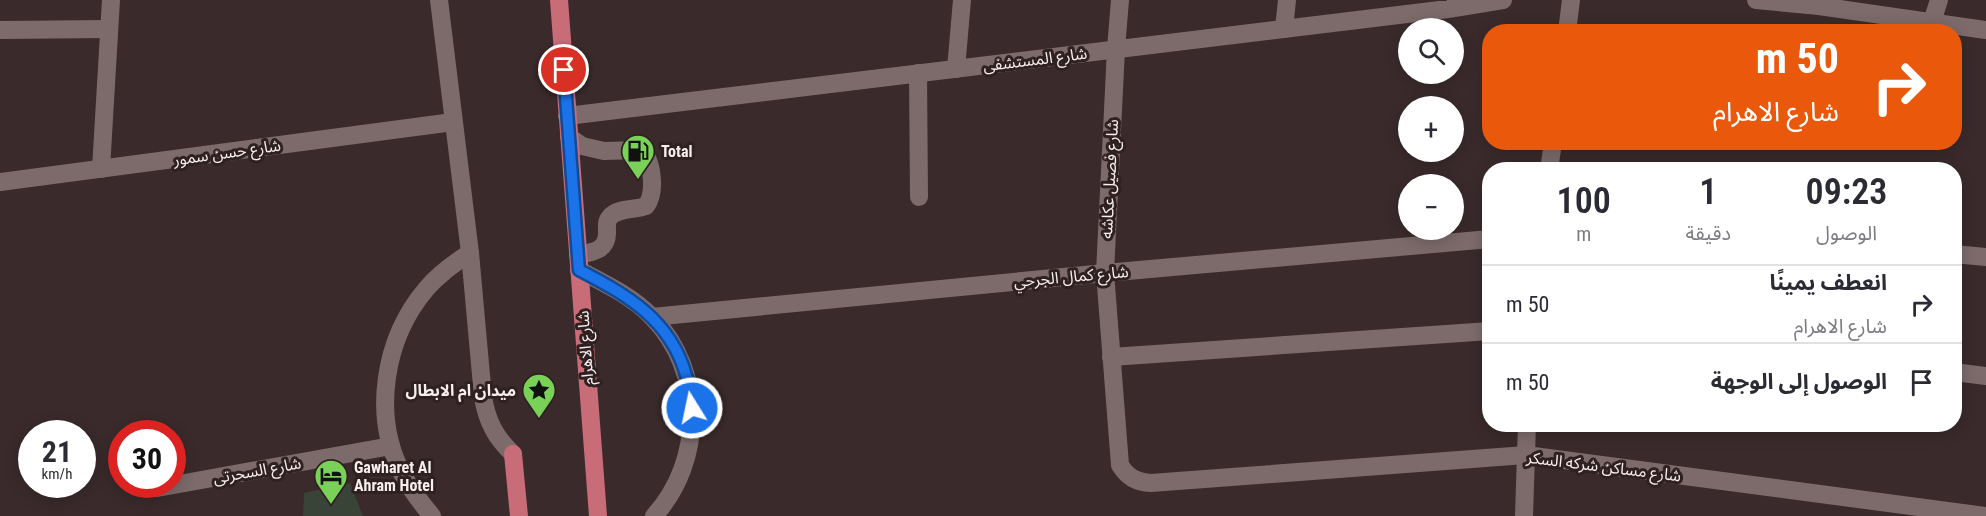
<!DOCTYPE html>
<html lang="ar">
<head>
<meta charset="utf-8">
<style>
  :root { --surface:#fff; --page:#f2f2f3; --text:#2b2b33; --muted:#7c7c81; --line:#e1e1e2 }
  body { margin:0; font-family:"Roboto Condensed","Noto Sans Arabic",sans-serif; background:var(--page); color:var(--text); direction:rtl; height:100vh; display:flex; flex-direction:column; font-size:22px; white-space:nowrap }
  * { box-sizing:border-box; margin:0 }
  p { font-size:20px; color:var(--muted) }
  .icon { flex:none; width:33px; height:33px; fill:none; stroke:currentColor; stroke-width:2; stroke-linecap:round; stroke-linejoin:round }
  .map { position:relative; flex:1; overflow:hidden; direction:ltr }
  .sheet { position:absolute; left:1482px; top:162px; width:480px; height:270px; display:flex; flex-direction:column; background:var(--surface); border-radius:24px; box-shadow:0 3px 15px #0003; direction:rtl }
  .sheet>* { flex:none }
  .top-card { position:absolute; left:1482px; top:24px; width:480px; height:126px; border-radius:24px; box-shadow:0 3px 15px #0003; direction:rtl; background:#ea580c; color:#fff; overflow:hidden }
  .controls { position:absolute; left:1398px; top:18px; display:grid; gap:12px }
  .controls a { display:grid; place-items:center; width:66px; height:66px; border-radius:50%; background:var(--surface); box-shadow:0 3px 15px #0003; font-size:30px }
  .speed { position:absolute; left:18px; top:420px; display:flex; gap:12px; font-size:30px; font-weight:700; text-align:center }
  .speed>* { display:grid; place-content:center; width:78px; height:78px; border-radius:50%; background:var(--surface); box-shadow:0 3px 15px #0003; line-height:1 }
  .speed small { font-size:15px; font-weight:400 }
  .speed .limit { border:9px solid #d22; background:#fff; color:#111 }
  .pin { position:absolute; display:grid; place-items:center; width:51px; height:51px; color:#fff; margin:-26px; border:3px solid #fff; border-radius:50%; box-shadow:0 2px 6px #0007 }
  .me { position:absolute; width:66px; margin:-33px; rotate:350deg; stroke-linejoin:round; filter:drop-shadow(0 0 4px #0008) }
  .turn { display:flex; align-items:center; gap:21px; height:126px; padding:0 24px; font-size:27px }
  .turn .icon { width:78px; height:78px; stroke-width:2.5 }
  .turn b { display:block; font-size:42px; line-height:51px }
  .eta { display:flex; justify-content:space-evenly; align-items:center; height:102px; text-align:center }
  .eta b { font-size:36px; font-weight:600; line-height:42px }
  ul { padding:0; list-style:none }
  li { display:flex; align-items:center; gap:18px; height:78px; padding:0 24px; border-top:2px solid var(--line) }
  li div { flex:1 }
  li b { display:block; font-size:22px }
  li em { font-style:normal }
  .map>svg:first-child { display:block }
</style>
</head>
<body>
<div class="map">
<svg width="1986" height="516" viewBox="0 0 1986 516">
  <rect width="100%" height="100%" fill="#3a2a2b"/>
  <polygon fill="#3a4337" points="350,483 363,516 303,516 304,493"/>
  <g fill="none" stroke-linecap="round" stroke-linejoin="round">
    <g stroke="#7d6b6b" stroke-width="18">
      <path d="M439,0L470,253L483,397C487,421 495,437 513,454"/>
      <path d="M1120,0L1116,49L1105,273L1120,465C1128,478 1137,482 1151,483L1526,455L1986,516"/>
      <polyline points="1756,0 1819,6 1986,30"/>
      <polyline points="1932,22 1939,0"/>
      <polyline points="1284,29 1287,0"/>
      <polyline points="0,30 109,29"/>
      <polyline points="1567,32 1571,0"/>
      <polyline points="956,69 962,0"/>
      <polyline points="918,73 919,197"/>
      <polyline points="567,116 1448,9 1503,0"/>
      <path d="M569,137L582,146L604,151L641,150C653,161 656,193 646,206C635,210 617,208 610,217C606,221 607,226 607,231C608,250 594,252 578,255"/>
      <polyline points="101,169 111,0"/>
      <polyline points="1549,170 1553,142"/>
      <polyline points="0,182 453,122"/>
      <polyline points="1954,254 1986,257"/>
      <path d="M579,270C604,283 632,296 652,317C705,371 704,461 654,516"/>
      <polyline points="652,317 1105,273 1490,239"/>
      <polyline points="1111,357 1490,331"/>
      <polyline points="1954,372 1986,376"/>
      <polyline points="157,488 391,446"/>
      <path d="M432,516C421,503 411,490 403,475C371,416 384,338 427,288C439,274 454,263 470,253"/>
      <polyline points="1524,516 1527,424"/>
    </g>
    <g stroke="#c86c78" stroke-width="18">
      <polyline points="559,0 598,516"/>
      <polyline points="513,454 519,516"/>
    </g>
  </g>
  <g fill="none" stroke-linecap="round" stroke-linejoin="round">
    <defs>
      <path id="route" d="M564,70L579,270C627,295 670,319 686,375C690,386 690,397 692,408"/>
    </defs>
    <use href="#route" stroke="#114b97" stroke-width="15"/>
    <use href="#route" stroke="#1a73e8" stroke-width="10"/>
  </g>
  <defs>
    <symbol id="fuel-pin" viewBox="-11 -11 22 30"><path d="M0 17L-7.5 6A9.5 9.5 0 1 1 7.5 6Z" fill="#7ad157" stroke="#2f2021"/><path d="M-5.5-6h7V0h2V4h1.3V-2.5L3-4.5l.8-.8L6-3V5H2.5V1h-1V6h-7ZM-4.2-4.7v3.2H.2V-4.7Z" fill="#111"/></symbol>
    <symbol id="sight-pin" viewBox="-11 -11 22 30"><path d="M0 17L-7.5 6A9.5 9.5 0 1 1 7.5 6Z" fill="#7ad157" stroke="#2f2021"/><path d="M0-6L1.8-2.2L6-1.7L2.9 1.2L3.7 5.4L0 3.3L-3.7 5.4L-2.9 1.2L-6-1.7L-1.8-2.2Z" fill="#111"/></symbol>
    <symbol id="hotel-pin" viewBox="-11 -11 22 30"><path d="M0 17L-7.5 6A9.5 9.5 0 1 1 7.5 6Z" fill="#7ad157" stroke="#2f2021"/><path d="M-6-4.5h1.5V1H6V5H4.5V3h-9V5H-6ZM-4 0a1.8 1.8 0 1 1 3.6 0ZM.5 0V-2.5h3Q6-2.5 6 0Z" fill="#111"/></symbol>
  </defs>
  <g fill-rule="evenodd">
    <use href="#fuel-pin" x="619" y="132" width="38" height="52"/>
    <use href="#sight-pin" x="520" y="371" width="38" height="52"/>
    <use href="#hotel-pin" x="312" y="457" width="38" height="52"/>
  </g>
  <g text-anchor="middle" stroke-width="6" stroke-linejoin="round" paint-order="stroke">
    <g font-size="16" fill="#f8eeee" stroke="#2f2021">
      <text transform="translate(1035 59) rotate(-7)" y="6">شارع المستشفى</text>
      <text transform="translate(227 152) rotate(-8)" y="6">شارع حسن سمور</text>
      <text transform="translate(1109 179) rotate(-87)" y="6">شارع فصيل عكاشه</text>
      <text transform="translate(1071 276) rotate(-5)" y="6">شارع كمال الجرحي</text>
      <text transform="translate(585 348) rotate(-94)" y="6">شارع الاهرام</text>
      <text transform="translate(1604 466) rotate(7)" y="6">شارع مساكن شركه السكر</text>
      <text transform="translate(257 470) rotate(-10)" y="6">شارع السحرتى</text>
    </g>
    <g font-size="16" font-weight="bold" fill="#f8eeee" stroke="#2f2021" text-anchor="start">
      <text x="661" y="157">Total</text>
      <text x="516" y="396" text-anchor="end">ميدان ام الابطال</text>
      <text x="354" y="473">Gawharet Al<tspan x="354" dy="18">Ahram Hotel</tspan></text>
    </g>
  </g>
</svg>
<div class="controls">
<a><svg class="icon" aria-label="search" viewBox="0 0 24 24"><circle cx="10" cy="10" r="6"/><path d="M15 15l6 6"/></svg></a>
<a>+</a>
<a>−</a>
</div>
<div class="speed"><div>21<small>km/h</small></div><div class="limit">30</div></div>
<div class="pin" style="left:564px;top:70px;background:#d93025"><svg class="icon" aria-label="arrive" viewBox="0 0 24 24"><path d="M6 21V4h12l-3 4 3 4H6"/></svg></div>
<svg class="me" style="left:692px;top:408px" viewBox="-20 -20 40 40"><circle r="17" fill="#1a73e8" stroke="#fff" stroke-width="3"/><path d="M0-11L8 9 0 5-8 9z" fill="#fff"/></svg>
<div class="top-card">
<div class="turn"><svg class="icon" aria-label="right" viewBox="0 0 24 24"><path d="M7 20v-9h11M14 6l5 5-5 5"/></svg><div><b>50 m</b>شارع الاهرام</div></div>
</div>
<section class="sheet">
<div class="eta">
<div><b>09:23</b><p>الوصول</p></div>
<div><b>1</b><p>دقيقة</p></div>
<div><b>100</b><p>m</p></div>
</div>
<ul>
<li><svg class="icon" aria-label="right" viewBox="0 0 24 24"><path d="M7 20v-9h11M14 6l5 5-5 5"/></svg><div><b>انعطف يمينًا</b><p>شارع الاهرام</p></div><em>50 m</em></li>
<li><svg class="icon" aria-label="arrive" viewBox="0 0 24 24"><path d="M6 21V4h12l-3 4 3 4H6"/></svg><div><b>الوصول إلى الوجهة</b></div><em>50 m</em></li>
</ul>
</section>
</div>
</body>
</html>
